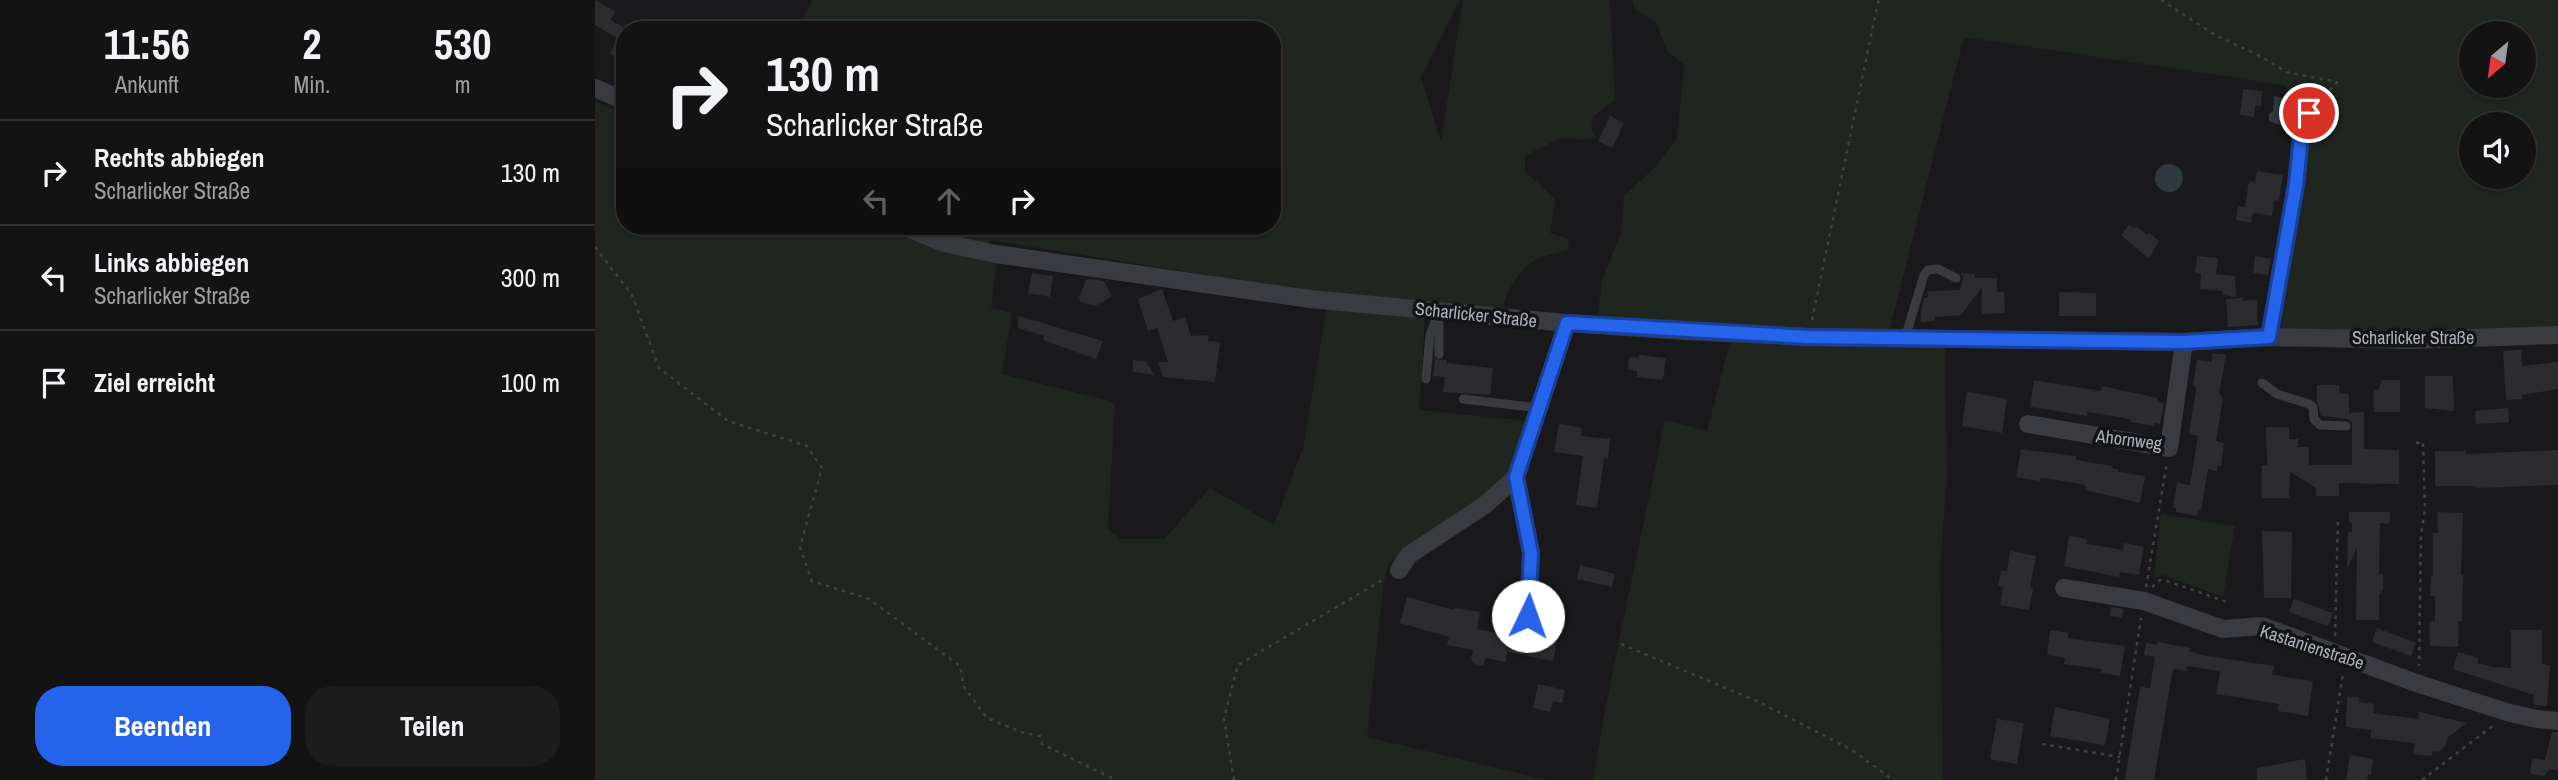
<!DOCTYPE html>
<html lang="de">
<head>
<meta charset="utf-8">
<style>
  :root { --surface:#131314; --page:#1c1c1d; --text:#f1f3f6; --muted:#9d9ea0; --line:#323234; --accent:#2563eb }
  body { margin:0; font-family:"Archivo Narrow",sans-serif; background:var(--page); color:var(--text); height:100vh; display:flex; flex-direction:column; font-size:26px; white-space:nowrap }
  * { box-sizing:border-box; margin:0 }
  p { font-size:23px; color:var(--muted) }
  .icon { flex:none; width:38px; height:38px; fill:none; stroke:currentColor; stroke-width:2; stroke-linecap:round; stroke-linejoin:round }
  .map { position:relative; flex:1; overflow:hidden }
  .drawer { display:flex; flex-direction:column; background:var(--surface); width:595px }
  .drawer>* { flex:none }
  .hud { position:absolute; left:21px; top:21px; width:665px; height:214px; border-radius:28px; box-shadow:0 2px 5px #0004,0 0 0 2px var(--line); background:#131314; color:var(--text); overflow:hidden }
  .needle { width:46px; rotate:209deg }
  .buttons { position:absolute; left:1864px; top:21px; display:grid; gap:14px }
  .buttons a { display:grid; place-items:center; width:77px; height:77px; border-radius:50%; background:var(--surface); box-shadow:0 2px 5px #0004,0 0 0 2px var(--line); font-size:35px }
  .pin { position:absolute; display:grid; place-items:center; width:60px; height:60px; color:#fff; margin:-30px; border:4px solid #fff; border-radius:50%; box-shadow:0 2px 7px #0007 }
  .me { position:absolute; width:77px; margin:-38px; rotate:3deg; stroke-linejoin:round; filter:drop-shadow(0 0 5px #0008) }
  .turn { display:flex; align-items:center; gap:24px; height:147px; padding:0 35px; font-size:32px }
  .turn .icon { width:91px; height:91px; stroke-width:2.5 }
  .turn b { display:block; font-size:49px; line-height:60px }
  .lanes { display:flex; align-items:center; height:66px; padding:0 35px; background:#0003; justify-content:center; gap:35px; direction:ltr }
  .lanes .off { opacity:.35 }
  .eta { display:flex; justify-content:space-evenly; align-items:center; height:119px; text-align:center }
  .eta b { font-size:42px; font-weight:700; line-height:49px }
  .button { display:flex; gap:14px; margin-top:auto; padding:14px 35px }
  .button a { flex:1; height:80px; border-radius:28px; background:var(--accent); color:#fff; font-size:28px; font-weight:700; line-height:80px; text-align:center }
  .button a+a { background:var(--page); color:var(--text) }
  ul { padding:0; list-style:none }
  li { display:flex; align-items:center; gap:21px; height:105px; padding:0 35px; border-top:2px solid var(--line) }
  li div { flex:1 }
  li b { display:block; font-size:26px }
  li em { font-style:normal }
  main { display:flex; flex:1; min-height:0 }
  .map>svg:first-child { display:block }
</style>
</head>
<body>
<main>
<section class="drawer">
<div class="eta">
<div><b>11:56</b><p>Ankunft</p></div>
<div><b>2</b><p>Min.</p></div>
<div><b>530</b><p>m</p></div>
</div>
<ul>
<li><svg class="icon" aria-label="right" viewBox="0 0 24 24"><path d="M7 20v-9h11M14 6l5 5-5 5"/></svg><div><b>Rechts abbiegen</b><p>Scharlicker Straße</p></div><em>130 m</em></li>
<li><svg class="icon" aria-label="left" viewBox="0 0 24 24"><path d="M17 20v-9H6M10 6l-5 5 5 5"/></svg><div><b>Links abbiegen</b><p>Scharlicker Straße</p></div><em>300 m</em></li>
<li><svg class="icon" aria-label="arrive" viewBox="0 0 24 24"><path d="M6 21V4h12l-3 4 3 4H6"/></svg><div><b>Ziel erreicht</b></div><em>100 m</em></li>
</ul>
<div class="button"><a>Beenden</a><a>Teilen</a></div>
</section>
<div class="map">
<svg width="1963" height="780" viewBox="0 0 1963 780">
  <rect width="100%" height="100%" fill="#19191b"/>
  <g fill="#1e261f" fill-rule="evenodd">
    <path d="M217,0H865L826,78L846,141L868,0H1015L1020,100L998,117L996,129L1001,138L987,140L967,137L930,156V171L960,199L955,233L974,239L973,250C963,253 950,255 940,260C925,268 909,294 908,311L826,300L709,291L396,240L391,247L325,226H677V30H203Z"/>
    <path d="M1037,0H1963V330L1684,333L1711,145L1719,115L1689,85L1369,37L1291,344L1350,346L1352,475L1345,568L1348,780H998L1015,684L1070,420L1112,431L1135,341L1002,319L1007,280L1026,233L1029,196L1060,167L1082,138L1089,65L1073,52L1061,23L1040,9ZM1876,33H1928V86H1876ZM1876,124H1928V177H1876Z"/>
    <path d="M0,102L30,115V226H282C321,243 360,252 402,260L396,308L417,313L407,374L512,400L520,405L513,529L526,539H569L615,488L679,525L708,448L732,307L830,318L824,410L934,421L917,473L891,499L794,563L789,581L772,737L952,780H0Z"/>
    <polygon points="1566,514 1640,526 1628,597 1568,575 1559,577"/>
  </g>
  <g fill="#2e3940">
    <polygon points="1679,96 1690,99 1700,109 1700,113 1685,125 1674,121 1674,114 1678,111"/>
    <circle cx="1574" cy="178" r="14"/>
  </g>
  <g fill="#2c2c2f">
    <polygon points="0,0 21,12 15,20 30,28 30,62 15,53 23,39 0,25"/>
    <polygon points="1648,89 1667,91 1666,106 1660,106 1659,117 1645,115"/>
    <polygon points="1015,116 1029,123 1017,148 1003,141"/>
    <polygon points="1662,171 1688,175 1684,201 1679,200 1677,216 1658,213 1656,223 1641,220 1643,206 1650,207 1654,181 1660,182"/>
    <polygon points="1534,225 1539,228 1541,226 1552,235 1554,233 1564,241 1554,259 1526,235"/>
    <polygon points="1602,256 1623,258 1621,274 1640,276 1641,297 1628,295 1628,291 1605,289 1606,274 1600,273"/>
    <polygon points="1660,256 1676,259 1673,275 1658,273"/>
    <polygon points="437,273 458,276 455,297 433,293"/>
    <polygon points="1366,273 1380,274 1380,278 1402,278 1402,292 1409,292 1410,313 1387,314 1387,287 1366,315 1340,317 1340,321 1326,322 1326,311 1329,298 1333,298 1332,291 1365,290 1368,278"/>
    <polygon points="494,279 509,281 517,296 500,306 486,302 484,298 491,280"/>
    <polygon points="567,289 578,321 590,317 596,336 614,335 613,341 625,342 620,382 568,377 563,362 573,362 562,328 553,331 543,299"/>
    <polygon points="1464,292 1501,293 1501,316 1464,316"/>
    <polygon points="1648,298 1648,301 1662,300 1663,325 1633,327 1631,299"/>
    <polygon points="424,316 508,341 501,359 448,340 449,336 423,328"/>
    <polygon points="1926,350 1927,366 1963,362 1963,389 1927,395 1927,399 1911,400 1908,351"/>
    <polygon points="1617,354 1631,354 1624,394 1628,398 1621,441 1629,443 1626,466 1623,465 1622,471 1613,469 1606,510 1603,509 1602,516 1581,512 1581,508 1578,507 1582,483 1595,485 1603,436 1594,434 1601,389 1598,384 1602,360 1617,362"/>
    <polygon points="1044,355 1071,358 1068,380 1042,377 1042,371 1033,370 1034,357 1043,358"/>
    <polygon points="840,359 852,360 851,363 898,368 895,395 848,392 850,377 838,376"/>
    <polygon points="538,360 551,361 559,375 538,372"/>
    <polygon points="1830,376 1858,376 1859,411 1830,408"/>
    <polygon points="1439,380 1506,391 1507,386 1562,398 1562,402 1569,403 1565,424 1559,423 1558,426 1536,422 1536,420 1530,418 1492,412 1492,416 1435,407"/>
    <polygon points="1787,380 1805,380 1805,412 1779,412 1779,390 1783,390"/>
    <polygon points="1722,385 1744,385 1745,394 1754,394 1754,413 1769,412 1769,449 1804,450 1804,484 1744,483 1744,496 1721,496 1721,488 1695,472 1694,498 1667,498 1667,465 1672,465 1671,427 1694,427 1694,439 1703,439 1703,447 1714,447 1714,465 1757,465 1757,423 1752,419 1726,416 1722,401"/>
    <polygon points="1372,392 1412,399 1407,433 1367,426"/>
    <polygon points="1913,408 1914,422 1881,424 1880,411"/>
    <polygon points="964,424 987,428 986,436 1015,439 1013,459 1009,458 1002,508 981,505 988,456 959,452"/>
    <polygon points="1426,449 1481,456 1481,460 1517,466 1517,468 1523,469 1523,472 1550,476 1545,503 1490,490 1491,485 1450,478 1445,479 1445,481 1421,477"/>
    <polygon points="1963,450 1963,485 1881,488 1881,486 1840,486 1840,451 1871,451 1871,454"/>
    <polygon points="1754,512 1795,512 1794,524 1785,523 1784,574 1788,574 1788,589 1784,595 1784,620 1761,620 1762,547 1752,569 1753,532 1757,532 1757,523 1754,523"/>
    <polygon points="1843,512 1868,513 1866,575 1868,575 1867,621 1863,621 1863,647 1835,646 1835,621 1840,621 1840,596 1835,596 1836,575 1838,575 1838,533 1843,533"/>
    <polygon points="1667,531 1697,532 1696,598 1669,598"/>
    <polygon points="1474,536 1492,539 1491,544 1528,550 1529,543 1549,547 1544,575 1525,572 1524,577 1469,566"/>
    <polygon points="1415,551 1441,556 1435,587 1438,588 1434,610 1405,605 1408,587 1403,586 1406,570 1412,571"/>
    <polygon points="985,565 1020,574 1017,587 982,579"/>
    <polygon points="812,597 859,610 860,608 885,612 882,629 906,634 907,631 962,641 958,661 912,652 911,662 891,658 888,666 881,664 876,659 878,650 852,645 854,637 805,623"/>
    <polygon points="1699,599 1738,613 1733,626 1694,612"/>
    <polygon points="1516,607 1528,609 1527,618 1515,616"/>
    <polygon points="1782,628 1821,643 1816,656 1777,642"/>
    <polygon points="1455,630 1473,633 1473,638 1530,646 1525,676 1505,673 1506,669 1469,664 1470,658 1452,655"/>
    <polygon points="1916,630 1947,630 1947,664 1955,665 1952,706 1939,705 1939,695 1858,669 1863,652 1884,658 1882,663 1898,667 1916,668"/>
    <polygon points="1563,642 1595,648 1594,651 1606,655 1679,666 1677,675 1718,681 1713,716 1683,711 1684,704 1621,694 1625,671 1592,666 1591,671 1578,669 1559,780 1530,780 1545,687 1555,688 1560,657 1549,655 1551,643 1562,645"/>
    <polygon points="943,684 970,690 967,703 958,701 955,712 938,708"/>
    <polygon points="1752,696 1765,698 1764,702 1779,704 1778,713 1823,719 1824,712 1872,723 1852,738 1851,745 1844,752 1838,751 1836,756 1818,754 1820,743 1776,738 1776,730 1751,727"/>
    <polygon points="1460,707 1515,719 1510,745 1455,736"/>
    <polygon points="1402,719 1429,723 1422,764 1395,759"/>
    <polygon points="1957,732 1963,732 1963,771 1955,769 1949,776 1935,774 1937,758 1950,760"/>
    <polygon points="1755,755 1778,759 1776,775 1773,775 1772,780 1751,780"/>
    <polygon points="1710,759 1712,780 1662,780 1662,768"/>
  </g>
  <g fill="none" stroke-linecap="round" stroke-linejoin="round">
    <g stroke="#3f4247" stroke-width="2.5" stroke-dasharray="3.5 5" stroke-linecap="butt">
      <polyline points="1566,0 1620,35 1667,57 1691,72 1742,82 1726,100"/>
      <polyline points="0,247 37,295 64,368 133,421 212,446 227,468 205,547 217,581 274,599 365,666 369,687 392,718 429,733 445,736 447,744 521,780"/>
      <polyline points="1217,320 1283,2 1286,0"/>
      <polyline points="1821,443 1828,442 1830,509 1826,534 1824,666"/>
      <polyline points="1551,587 1572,462"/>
      <polyline points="1557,587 1565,580 1572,581 1632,602"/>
      <polyline points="1740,636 1743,520"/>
      <polyline points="1026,644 1164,702 1257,750 1298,780"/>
      <polyline points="1447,744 1525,757"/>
      <polyline points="639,780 629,718 643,665 789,579"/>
      <polyline points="1521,780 1546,618"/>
      <polyline points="1731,780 1748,674"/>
      <polyline points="1827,780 1900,724"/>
    </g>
    <g stroke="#393b40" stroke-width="9">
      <polyline points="1310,338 1329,275 1333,270 1343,269 1361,278"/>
      <polyline points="844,354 844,316"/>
      <polyline points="831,379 835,335 844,311"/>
      <polyline points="1667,383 1682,394 1714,404 1718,407 1719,419 1725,425 1751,426"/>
      <polyline points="868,399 944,408"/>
    </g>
    <g stroke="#393b40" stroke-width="18">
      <polyline points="0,88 30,101"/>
      <polyline points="307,226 349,243 401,254 715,299 972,323 1089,331 1214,337 1589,342 1674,337 1814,340 1963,335"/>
      <polyline points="1674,337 1701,185 1706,136 1715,113"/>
      <polyline points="1433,424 1574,448 1589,342"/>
      <polyline points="921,477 936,553 933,616"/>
      <polyline points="804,570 814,555 890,505 921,477 972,323"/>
      <polyline points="1469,588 1549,601 1628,629 1667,626 1824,684 1915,713 1942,719 1963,721"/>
    </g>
  </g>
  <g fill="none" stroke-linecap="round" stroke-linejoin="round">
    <defs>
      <polyline id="route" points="933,616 936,553 921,477 972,323 1214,337 1588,342 1674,337 1701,185 1706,136 1714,113"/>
    </defs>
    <use href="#route" stroke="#184099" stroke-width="18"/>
    <use href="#route" stroke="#2563eb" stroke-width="12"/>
  </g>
  <g text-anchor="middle" stroke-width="7" stroke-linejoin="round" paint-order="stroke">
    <g font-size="18" fill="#aab1bb" stroke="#141416">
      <text transform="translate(881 315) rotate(6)" y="6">Scharlicker Straße</text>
      <text x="1818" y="344">Scharlicker Straße</text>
      <text transform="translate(1534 440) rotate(7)" y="6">Ahornweg</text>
      <text transform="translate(1717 647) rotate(18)" y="6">Kastanienstraße</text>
    </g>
  </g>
</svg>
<div class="buttons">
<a><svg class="needle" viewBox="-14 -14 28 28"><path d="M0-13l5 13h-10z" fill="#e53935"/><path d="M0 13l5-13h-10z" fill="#9d9ea0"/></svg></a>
<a><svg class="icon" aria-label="sound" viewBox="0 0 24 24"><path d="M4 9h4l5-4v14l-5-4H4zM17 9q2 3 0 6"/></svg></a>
</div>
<div class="pin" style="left:1714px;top:113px;background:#d93025"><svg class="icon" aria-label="arrive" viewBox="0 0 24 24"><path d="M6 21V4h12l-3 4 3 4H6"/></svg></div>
<svg class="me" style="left:933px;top:616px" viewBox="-20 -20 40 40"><circle r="19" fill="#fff"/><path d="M0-13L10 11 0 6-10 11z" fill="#2563eb"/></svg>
<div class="hud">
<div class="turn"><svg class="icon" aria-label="right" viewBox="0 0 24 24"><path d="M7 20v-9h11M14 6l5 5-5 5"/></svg><div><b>130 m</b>Scharlicker Straße</div></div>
<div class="lanes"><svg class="icon off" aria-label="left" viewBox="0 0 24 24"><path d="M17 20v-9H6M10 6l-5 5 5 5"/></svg><svg class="icon off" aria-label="ahead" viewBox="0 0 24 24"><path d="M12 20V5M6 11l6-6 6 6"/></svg><svg class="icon" aria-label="right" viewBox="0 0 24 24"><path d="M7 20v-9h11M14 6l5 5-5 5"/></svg></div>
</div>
</div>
</main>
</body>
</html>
